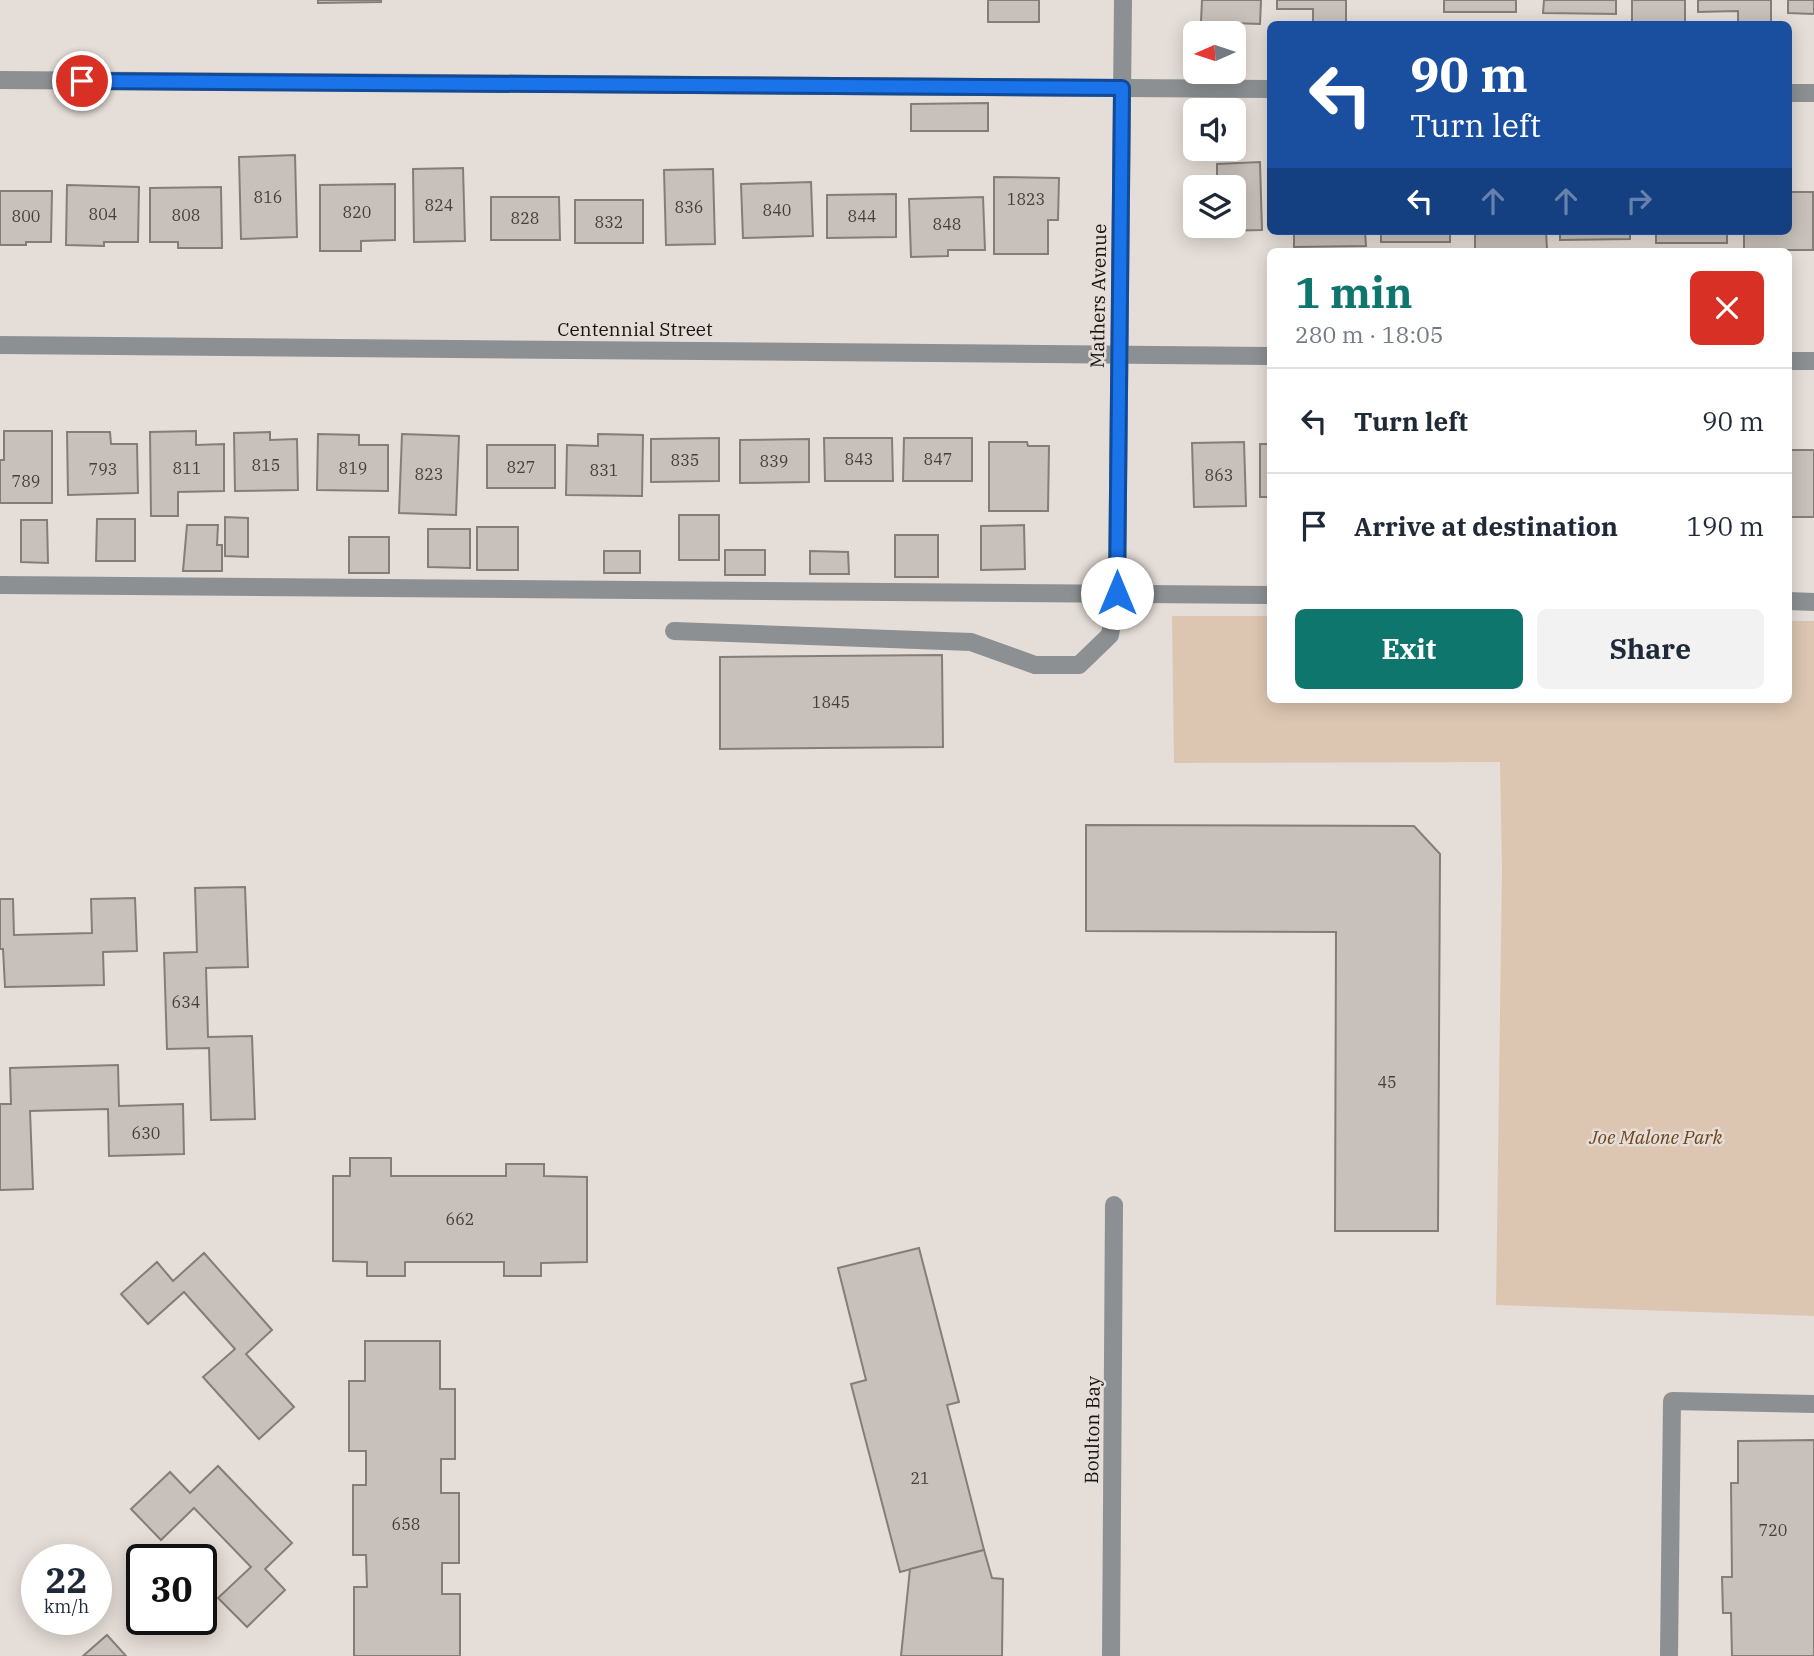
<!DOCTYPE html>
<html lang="en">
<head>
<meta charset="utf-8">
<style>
  :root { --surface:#fff; --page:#f2f2f3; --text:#1f2937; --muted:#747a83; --line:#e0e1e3; --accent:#0f766e }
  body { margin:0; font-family:"IBM Plex Serif",serif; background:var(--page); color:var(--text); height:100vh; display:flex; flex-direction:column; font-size:26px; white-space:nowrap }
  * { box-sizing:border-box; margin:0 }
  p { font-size:23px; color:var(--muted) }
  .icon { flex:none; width:38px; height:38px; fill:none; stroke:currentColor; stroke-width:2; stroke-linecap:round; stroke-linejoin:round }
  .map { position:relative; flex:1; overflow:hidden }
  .side { position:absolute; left:1267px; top:248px; width:525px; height:455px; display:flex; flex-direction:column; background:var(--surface); border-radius:10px; box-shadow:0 4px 18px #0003 }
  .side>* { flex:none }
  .top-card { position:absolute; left:1267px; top:21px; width:525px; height:214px; border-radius:10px; box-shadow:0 4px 18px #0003; background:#1a4fa0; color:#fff; overflow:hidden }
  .needle { width:46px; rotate:267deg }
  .fabs { position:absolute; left:1183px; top:21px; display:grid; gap:14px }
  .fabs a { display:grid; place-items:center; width:63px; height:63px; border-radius:10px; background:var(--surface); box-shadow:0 4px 18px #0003; font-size:35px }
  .speed { position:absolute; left:21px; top:1544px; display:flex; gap:14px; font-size:35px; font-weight:700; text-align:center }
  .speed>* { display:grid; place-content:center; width:91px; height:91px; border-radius:50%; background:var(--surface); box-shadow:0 4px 18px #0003; line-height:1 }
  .speed small { font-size:18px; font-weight:400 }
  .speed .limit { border:4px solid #111; border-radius:10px; background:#fff; color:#111 }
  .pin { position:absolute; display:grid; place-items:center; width:60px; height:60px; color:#fff; margin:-30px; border:4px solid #fff; border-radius:50%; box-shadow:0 2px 7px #0007 }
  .me { position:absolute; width:77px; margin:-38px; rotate:0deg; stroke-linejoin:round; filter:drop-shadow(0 0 5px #0008) }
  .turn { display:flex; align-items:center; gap:24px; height:147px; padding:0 28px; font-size:32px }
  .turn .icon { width:91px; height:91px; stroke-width:2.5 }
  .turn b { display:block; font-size:49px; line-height:60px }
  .lanes { display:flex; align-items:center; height:66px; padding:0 28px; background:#0003; justify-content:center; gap:35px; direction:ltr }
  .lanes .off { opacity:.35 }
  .round { display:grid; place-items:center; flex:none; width:74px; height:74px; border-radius:10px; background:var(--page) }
  .summary { display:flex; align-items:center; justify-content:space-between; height:119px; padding:0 28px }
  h1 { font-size:42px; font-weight:700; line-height:52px; color:var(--accent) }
  .button { display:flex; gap:14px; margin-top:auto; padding:14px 28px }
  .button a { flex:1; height:80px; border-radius:10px; background:var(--accent); color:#fff; font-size:28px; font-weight:700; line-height:80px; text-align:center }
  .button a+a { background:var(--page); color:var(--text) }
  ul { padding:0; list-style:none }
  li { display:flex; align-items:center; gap:21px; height:105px; padding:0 28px; border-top:2px solid var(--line) }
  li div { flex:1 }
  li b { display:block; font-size:26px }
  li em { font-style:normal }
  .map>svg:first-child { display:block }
</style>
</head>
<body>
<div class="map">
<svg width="1814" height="1656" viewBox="0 0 1814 1656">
  <rect width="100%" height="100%" fill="#e5ddd7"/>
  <polygon fill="#dcc6b2" points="1172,616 1270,616 1270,700 1788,700 1789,621 1814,621 1814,1316 1496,1305 1502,869 1500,762 1174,763"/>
  <g fill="#c8c0ba" stroke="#857e78" stroke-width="2">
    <polygon points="318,0 381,0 381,2 318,3"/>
    <rect x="988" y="0" width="51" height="22"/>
    <polygon points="1202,0 1261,0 1260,24 1201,22"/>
    <polygon points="1277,0 1346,0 1346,24 1313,24 1313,9 1277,9"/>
    <rect x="1444" y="0" width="72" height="12"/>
    <polygon points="1544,0 1616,0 1616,14 1543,13"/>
    <rect x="1632" y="0" width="53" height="24"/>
    <polygon points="1698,0 1771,0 1771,23 1738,23 1738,11 1698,12"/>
    <polygon points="1788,0 1814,0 1814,14 1788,13"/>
    <polygon points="988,103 988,131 911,131 911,104"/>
    <polygon points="295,155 297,237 241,239 239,157"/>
    <polygon points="1260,162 1262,230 1218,231 1218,226 1234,226 1234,187 1217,187 1217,164"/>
    <polygon points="463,168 465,241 414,242 413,169"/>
    <polygon points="713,169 715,244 666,245 664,170"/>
    <polygon points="994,177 1059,178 1058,220 1048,220 1048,254 994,254"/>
    <polygon points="811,182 813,236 743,238 741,184"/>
    <polygon points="395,184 395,240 361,241 361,251 320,251 320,185"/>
    <polygon points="67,185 139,187 138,242 104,242 104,246 66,245"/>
    <polygon points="221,187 222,248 178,248 178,242 150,242 150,188"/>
    <polygon points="0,191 52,191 51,242 26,242 26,245 0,245"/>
    <polygon points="1788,192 1813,192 1813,250 1744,250 1744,231 1788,231"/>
    <polygon points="896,194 896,237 827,238 827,195"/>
    <polygon points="491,197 559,197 560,240 491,240"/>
    <polygon points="983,197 985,250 948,250 948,256 911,257 909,199"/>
    <rect x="575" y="200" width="68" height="43"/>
    <polygon points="1294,231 1365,231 1366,246 1294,247"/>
    <rect x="1381" y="231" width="69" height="11"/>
    <polygon points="1475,231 1546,231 1547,249 1475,249"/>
    <polygon points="1560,231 1630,231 1630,239 1560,240"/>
    <rect x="1656" y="231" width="71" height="12"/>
    <polygon points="4,431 52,431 52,503 0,503 0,460 4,460"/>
    <polygon points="196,431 196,445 224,444 224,491 178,492 178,516 151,516 150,432"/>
    <polygon points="67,432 110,432 111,444 137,444 138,493 68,495"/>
    <polygon points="270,432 270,440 297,439 298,490 235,491 234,433"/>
    <polygon points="318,434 359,435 359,445 388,445 388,491 317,490"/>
    <polygon points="402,434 459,436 456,515 399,513"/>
    <polygon points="598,434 643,435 642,496 566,495 567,445 598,446"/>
    <polygon points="719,438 719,481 651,482 651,439"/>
    <polygon points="824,438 892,438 893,481 825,481"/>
    <polygon points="904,438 972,438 972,481 903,481"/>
    <polygon points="809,439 809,482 740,483 740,440"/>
    <polygon points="989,442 1027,442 1028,446 1049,446 1048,511 989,511"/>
    <polygon points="1244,442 1246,506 1194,507 1192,443"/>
    <rect x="1260" y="444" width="10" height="53"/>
    <rect x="487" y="445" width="68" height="43"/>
    <rect x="1788" y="450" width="26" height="67"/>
    <rect x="679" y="515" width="40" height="45"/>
    <polygon points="225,517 248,518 248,557 225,556"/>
    <polygon points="97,519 135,519 135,561 96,561"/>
    <polygon points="21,520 47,520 48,563 21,562"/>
    <polygon points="187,525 218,525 217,545 222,545 222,571 183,571"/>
    <polygon points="1024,525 1025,569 981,570 981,526"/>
    <rect x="477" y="527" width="41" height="43"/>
    <polygon points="428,529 470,529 470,568 428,567"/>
    <rect x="895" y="535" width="43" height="42"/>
    <rect x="349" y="537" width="40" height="36"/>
    <rect x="725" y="550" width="40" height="25"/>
    <rect x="604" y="551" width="36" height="22"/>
    <polygon points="810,551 848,552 849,574 810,574"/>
    <polygon points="942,655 943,747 720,749 720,657"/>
    <polygon points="1086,825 1414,826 1440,854 1438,1231 1335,1231 1336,932 1086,931"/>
    <polygon points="245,887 248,967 206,968 208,1037 252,1036 255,1119 211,1120 209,1048 167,1049 164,953 197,952 195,888"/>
    <polygon points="135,898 137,951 103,952 104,985 5,987 3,949 0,949 0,899 13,899 14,935 92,933 91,899"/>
    <polygon points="118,1065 119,1106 183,1104 184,1154 109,1156 108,1109 30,1111 33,1189 0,1190 0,1104 11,1104 10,1068"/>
    <polygon points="350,1158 391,1158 391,1176 506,1176 506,1164 544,1164 544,1176 587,1177 587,1262 541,1263 541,1276 504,1276 504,1262 405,1262 405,1276 367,1276 367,1262 333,1261 333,1176 350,1176"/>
    <polygon points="919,1248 959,1402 947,1405 984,1550 900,1572 851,1384 866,1380 838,1268"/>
    <polygon points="204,1253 272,1330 246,1354 294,1407 259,1439 203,1377 235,1349 184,1292 148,1324 121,1294 157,1262 173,1281"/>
    <polygon points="365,1341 440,1341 440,1389 455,1389 455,1459 441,1459 441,1493 459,1493 459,1563 442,1563 442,1594 460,1594 460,1656 354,1656 354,1587 367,1587 366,1555 353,1555 353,1485 366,1485 366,1451 349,1451 349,1381 365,1381"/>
    <polygon points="1814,1440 1814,1656 1732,1656 1731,1613 1723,1613 1722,1577 1732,1577 1731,1483 1738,1483 1738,1441"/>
    <polygon points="218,1466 292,1543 265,1569 285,1590 247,1627 218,1598 251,1567 194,1508 161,1540 131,1509 170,1472 190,1493"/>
    <polygon points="984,1550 992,1578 1003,1579 1002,1656 901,1656 910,1569"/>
    <polygon points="107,1635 126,1656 83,1656"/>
  </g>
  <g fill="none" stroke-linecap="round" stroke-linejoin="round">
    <g stroke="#8c9092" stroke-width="18">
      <polyline points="0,80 1270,89"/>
      <polyline points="1788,93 1814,93"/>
      <polyline points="0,585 1270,595"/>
      <polyline points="1788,601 1814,602"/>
      <polyline points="674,631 971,642 1035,665 1079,665 1110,635 1117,593"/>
      <polyline points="1669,1656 1672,1401 1814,1404"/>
    </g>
    <g stroke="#8c9092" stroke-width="18">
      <polyline points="0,345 1270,356"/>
      <polyline points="1788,361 1814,361"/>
      <polyline points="1117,593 1123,0"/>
      <polyline points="1111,1656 1114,1205"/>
    </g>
  </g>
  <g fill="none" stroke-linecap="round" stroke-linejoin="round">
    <defs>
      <polyline id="route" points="82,81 1122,88 1117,593"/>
    </defs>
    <use href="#route" stroke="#114b97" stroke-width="18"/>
    <use href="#route" stroke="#1a73e8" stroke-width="12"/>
  </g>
  <g text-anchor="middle" stroke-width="5" stroke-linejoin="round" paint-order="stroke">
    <g font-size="16" fill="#433f3c">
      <text x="268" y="203">816</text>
      <text x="1026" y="205">1823</text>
      <text x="439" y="211">824</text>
      <text x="689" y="213">836</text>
      <text x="777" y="216">840</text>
      <text x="357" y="218">820</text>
      <text x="103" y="220">804</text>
      <text x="186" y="221">808</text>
      <text x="26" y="222">800</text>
      <text x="862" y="222">844</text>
      <text x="525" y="224">828</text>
      <text x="609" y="228">832</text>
      <text x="947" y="230">848</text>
      <text x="859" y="465">843</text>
      <text x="938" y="465">847</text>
      <text x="685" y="466">835</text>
      <text x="774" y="467">839</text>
      <text x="266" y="471">815</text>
      <text x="521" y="473">827</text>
      <text x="187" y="474">811</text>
      <text x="353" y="474">819</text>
      <text x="103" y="475">793</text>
      <text x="604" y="476">831</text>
      <text x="429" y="480">823</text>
      <text x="1219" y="481">863</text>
      <text x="26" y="487">789</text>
      <text x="831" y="708">1845</text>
      <text x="186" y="1008">634</text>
      <text x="1387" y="1088">45</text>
      <text x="146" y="1139">630</text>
      <text x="460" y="1225">662</text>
      <text x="920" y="1484">21</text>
      <text x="406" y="1530">658</text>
      <text x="1773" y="1536">720</text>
    </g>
    <g font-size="19" fill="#171412" stroke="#e5ddd7">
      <text transform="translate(1098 296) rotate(-89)" y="7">Mathers Avenue</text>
      <text x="635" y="336">Centennial Street</text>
      <text transform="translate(1092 1430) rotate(-89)" y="7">Boulton Bay</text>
    </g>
    <g font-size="19" font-style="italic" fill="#6f4519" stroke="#e5ddd7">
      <text x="1656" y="1144">Joe Malone Park</text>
    </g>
  </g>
</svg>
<div class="fabs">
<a><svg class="needle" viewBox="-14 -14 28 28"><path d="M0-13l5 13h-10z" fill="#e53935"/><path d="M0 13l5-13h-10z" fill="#747a83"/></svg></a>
<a><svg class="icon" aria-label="sound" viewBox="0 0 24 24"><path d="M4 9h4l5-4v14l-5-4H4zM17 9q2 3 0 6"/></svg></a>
<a><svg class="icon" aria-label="layers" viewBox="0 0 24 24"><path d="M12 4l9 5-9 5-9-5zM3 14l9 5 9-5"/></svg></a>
</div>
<div class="speed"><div>22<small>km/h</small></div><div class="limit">30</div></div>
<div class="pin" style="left:82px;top:81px;background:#d93025"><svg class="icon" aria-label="arrive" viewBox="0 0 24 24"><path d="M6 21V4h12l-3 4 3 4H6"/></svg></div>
<svg class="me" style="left:1117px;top:593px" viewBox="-20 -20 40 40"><circle r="19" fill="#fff"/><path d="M0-13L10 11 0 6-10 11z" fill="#1a73e8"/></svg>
<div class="top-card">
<div class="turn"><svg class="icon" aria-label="left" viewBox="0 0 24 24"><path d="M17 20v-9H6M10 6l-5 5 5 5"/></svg><div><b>90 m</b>Turn left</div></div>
<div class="lanes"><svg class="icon" aria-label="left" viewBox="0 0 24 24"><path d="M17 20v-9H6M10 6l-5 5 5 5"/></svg><svg class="icon off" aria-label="ahead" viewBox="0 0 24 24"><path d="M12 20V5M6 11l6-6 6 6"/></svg><svg class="icon off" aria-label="ahead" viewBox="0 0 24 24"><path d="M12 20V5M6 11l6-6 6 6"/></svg><svg class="icon off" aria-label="right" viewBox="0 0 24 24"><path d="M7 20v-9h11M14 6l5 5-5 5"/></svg></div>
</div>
<section class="side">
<div class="summary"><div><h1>1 min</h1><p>280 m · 18:05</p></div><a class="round" style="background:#d93025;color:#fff"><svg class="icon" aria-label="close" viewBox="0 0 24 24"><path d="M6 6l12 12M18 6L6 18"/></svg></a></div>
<ul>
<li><svg class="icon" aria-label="left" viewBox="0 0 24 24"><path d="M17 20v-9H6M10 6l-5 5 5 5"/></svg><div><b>Turn left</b></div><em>90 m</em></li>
<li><svg class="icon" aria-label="arrive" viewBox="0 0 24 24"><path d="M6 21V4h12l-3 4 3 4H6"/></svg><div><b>Arrive at destination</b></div><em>190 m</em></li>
</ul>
<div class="button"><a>Exit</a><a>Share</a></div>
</section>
</div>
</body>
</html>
